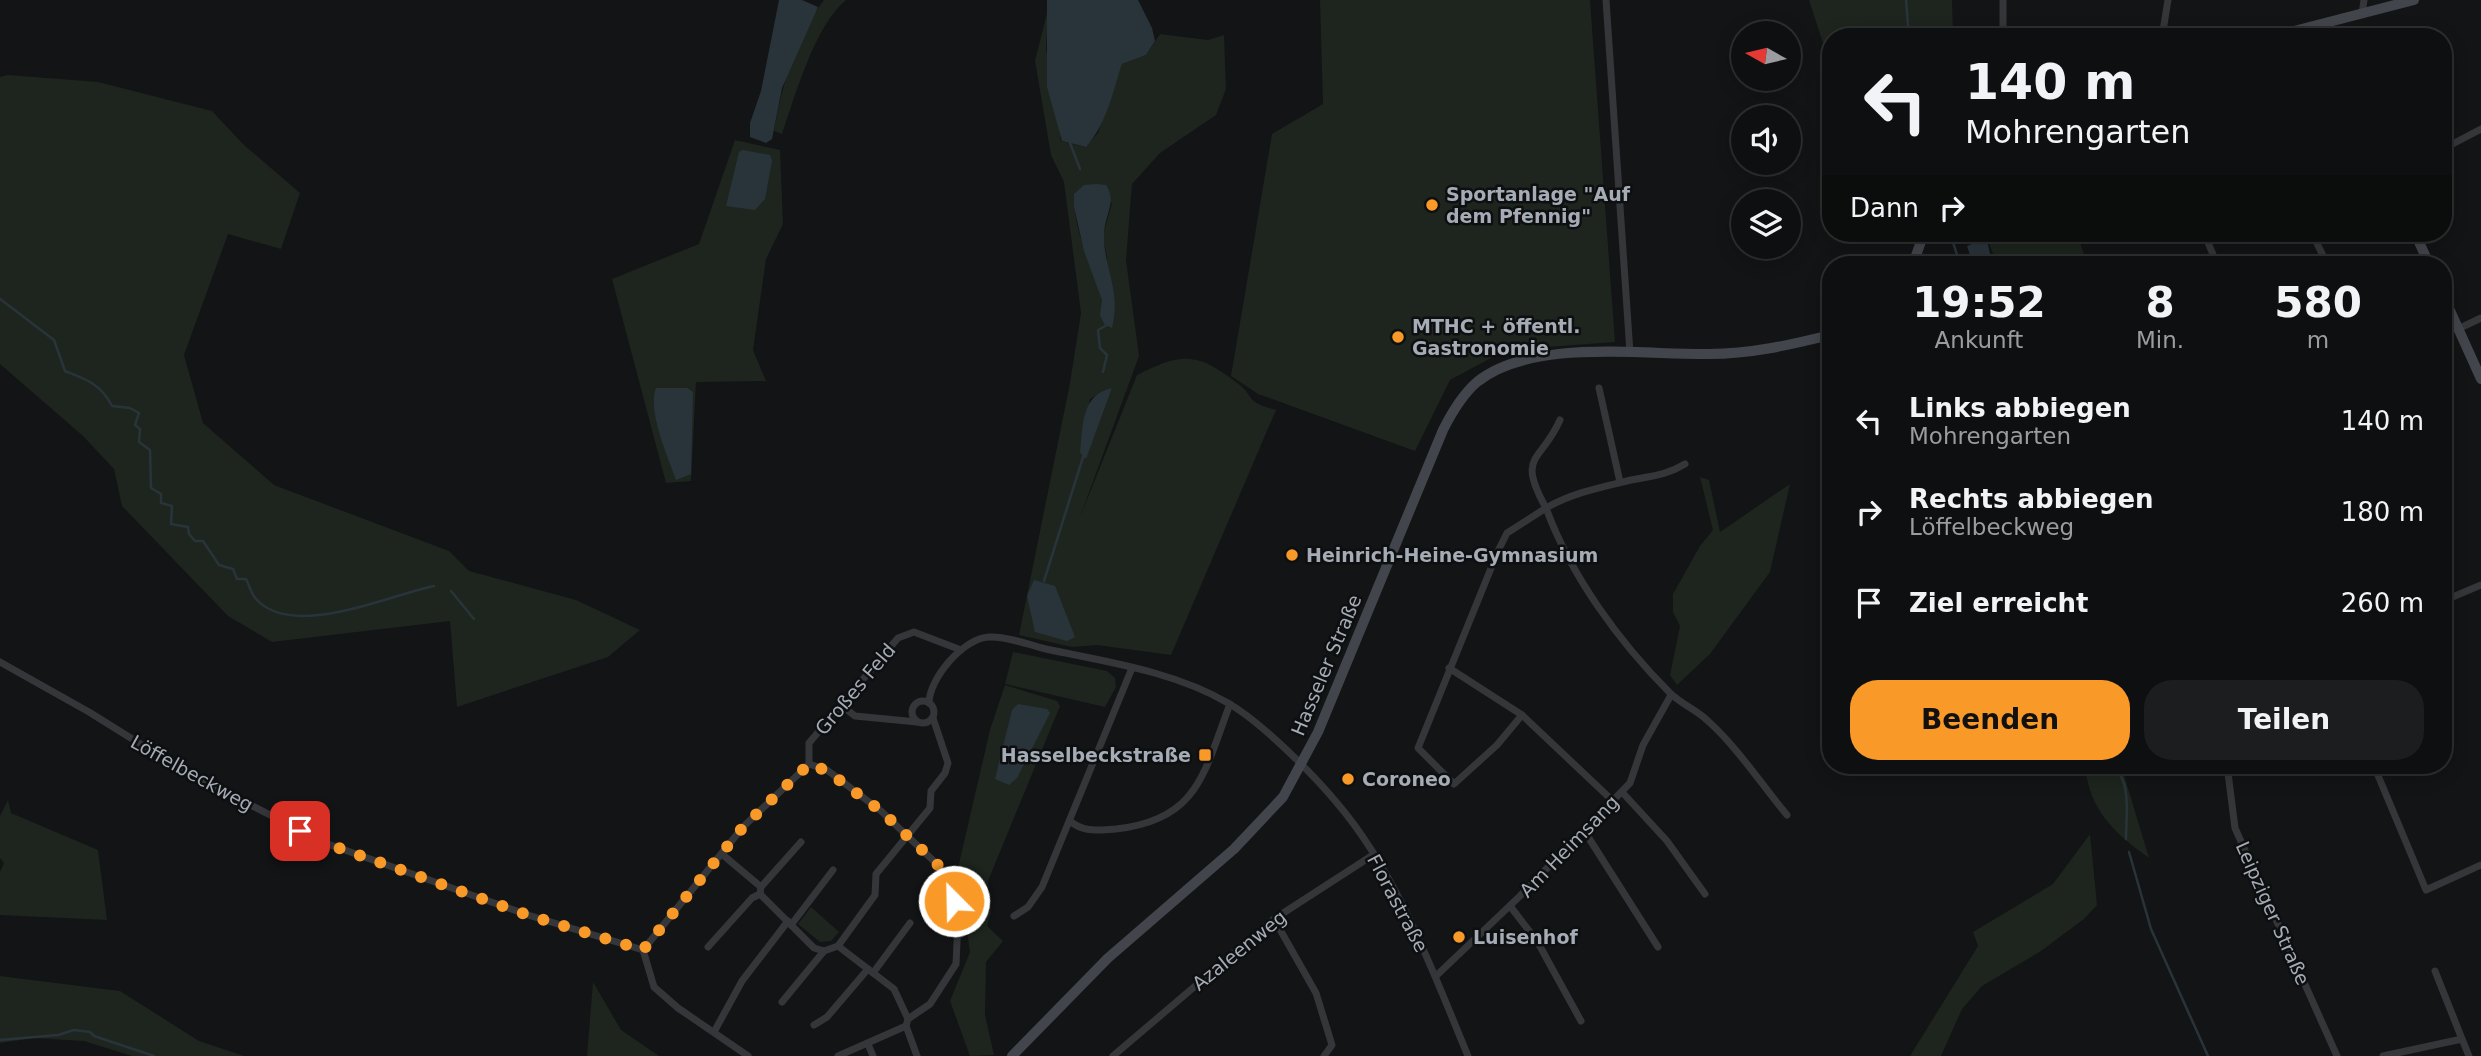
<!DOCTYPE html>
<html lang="de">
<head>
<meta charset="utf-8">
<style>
  :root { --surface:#0e0f10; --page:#1c1d1e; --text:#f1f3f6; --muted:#9b9c9f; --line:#2e2f30; --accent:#f99928 }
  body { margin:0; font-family:"DejaVu Sans",sans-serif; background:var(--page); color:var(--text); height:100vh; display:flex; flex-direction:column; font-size:26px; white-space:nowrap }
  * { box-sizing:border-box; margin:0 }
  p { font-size:23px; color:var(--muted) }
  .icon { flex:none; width:38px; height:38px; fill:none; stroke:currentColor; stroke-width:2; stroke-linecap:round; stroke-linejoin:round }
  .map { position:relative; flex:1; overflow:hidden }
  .side { position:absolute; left:1822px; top:256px; width:630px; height:518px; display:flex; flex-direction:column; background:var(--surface); border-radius:28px; box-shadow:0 4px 18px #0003,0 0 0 2px var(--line) }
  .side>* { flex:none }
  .guide { position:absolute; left:1822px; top:28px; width:630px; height:214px; border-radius:28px; box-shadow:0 4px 18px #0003,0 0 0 2px var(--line); background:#0e0f10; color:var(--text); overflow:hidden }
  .needle { width:46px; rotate:278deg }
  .buttons { position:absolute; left:1731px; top:21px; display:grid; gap:14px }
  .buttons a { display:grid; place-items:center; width:70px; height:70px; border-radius:50%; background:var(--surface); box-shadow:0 4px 18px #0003,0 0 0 2px var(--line); font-size:35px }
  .pin { position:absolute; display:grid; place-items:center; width:60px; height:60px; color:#fff; margin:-30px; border-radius:14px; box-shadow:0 4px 10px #0006 }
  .me { position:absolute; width:77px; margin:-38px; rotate:337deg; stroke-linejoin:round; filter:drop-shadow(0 0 5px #0008) }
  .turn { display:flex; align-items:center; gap:24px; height:147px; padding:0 28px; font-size:32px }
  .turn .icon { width:91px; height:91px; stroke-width:2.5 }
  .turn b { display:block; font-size:49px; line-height:60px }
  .then { display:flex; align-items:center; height:66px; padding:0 28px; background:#0003; gap:14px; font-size:26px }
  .eta { display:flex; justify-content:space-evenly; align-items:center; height:119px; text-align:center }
  .eta b { font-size:42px; font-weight:700; line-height:49px }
  .button { display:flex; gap:14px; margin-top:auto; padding:14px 28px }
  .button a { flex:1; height:80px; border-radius:28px; background:var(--accent); color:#111; font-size:28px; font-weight:700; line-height:80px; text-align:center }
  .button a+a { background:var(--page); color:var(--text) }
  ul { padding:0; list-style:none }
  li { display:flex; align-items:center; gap:21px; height:91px; padding:0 28px }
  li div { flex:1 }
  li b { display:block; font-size:26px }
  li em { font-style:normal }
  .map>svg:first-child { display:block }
</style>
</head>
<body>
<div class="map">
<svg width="2481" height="1056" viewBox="0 0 2481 1056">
  <rect width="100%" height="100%" fill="#131415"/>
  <g fill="#1d251e" fill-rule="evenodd">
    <path d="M824,0H846C815,25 795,96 782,134L774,131C782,86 795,37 824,0Z"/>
    <polygon points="1320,0 1590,0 1615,342 1506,350 1450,380 1415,451 1258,394 1231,376 1272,134 1323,104"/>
    <polygon points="1809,0 1952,0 1953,37 1830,37 1830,65"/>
    <path d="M1048,9L1046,49L1061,141L1085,147L1098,133L1122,64L1146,55L1160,34L1208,40L1224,35L1226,89L1216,115L1160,153L1132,184L1126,260L1139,356L1080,517L1137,375C1184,351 1199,353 1241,386C1247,390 1249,398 1255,402C1261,406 1269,408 1276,410L1171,655L1097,645L1072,647L1019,635L1070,383L1081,313L1064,182L1051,155L1035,61ZM1074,194L1112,203L1103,235L1107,258L1104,324C1099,314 1104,307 1101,297C1091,263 1073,230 1074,194ZM1112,388L1086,458L1080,453L1090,399Z"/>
    <polygon points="8,75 98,82 212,111 244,145 300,193 281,249 228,234 184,355 203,423 274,485 449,551 469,571 576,600 640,630 608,657 457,707 450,621 272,642 228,616 122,506 114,469 83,436 0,364 0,77"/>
    <polygon points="735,140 780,150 783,224 766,259 753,350 766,381 696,382 691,481 666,483 612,279 699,244"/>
    <polygon points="1985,233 2077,233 2087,264 1997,264"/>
    <polygon points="1700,477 1709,480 1720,532 1790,484 1770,572 1710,654 1677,685 1670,675 1680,626 1673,612 1673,594 1700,546 1713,530"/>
    <polygon points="1013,652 1107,671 1115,678 1116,687 1105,707 1005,684"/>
    <polygon points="1005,685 1057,701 1060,706 988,881 991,913 987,926 1003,941 986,962 985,1015 994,1055 970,1056 950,1001 970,952 958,868 990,730"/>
    <path d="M2085,765H2121L2149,858C2114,833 2089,810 2085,765Z"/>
    <polygon points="8,800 11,813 98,850 107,920 0,915 0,872 4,863 0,858 0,816"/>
    <polygon points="2090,834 2097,905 2084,919 2041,951 1982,986 1962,1009 1941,1056 1910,1056 1978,946 1973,932 2053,884"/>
    <polygon points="811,907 839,932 831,941 820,942 798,924"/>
    <polygon points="0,976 120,991 199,1041 244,1056 132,1056 84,1041 34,1038 0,1043"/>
    <polygon points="593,982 621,1030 659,1056 587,1056"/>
  </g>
  <g fill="#29343a">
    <polygon points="779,0 802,0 818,7 782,88 772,139 766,143 750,137 750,123 761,91"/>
    <path d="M1047,0H1138L1152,28L1155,41L1146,55L1122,64C1112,94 1107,123 1086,147L1062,141L1047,87Z"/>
    <polygon points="743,150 770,155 772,161 765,199 755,210 726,206 739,152"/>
    <path d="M1096,184L1106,185C1118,202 1103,217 1104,237C1105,273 1121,289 1112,328L1104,324L1100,315L1102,300L1084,251L1074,207V194L1084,185Z"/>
    <polygon points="1983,239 1987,240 1992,263 1973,264 1967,246"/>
    <path d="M656,388H687L693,392L691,474L676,480C668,457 647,410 656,388Z"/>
    <path d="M1112,388L1086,459L1080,453C1083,425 1081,395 1112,388Z"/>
    <polygon points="1034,580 1055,586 1075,637 1067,641 1035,632 1027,596"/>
    <polygon points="1018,704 1047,709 1050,713 1017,778 1009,785 995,779 1012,710"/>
  </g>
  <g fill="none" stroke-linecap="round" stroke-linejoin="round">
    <g stroke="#29343a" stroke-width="2.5">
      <polyline points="1906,0 1909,37"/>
      <polyline points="1070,143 1080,169"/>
      <polyline points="1950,233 1960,264"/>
      <path d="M0,299L54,340L65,371C87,380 101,384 112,406L130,408L139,413L135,425L140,429L139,442L150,450L151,488L161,494V503L172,506L171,524L188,527L189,534L195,541H203L219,565L233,569L237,579H246C249,585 252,595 256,599C293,640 389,595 434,586"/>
      <polyline points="1103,372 1107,355 1100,348 1098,330 1107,325"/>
      <polyline points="1044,581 1084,454"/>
      <polyline points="451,591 474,619"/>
      <path d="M2109,765C2133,776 2126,816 2126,839"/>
      <polyline points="2129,852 2151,929 2208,1056"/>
      <polyline points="0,1040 58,1035 74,1030 90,1032 94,1036 154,1056"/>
    </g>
    <g stroke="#34363a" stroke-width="7">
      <polyline points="1606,0 1630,353"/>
      <polyline points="2003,0 2003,37"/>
      <polyline points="2362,14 2364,0"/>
      <polyline points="2162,37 2168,0"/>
      <polyline points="2443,149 2481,129"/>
      <polyline points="2204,233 2217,264"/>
      <polyline points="2312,233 2327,264"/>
      <polyline points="2458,329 2481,318"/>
      <polyline points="1599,388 1620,482"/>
      <path d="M1685,464C1667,475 1651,476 1631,480C1602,487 1572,493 1546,508C1571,576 1619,642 1670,693C1681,704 1697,710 1708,721C1738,748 1761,784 1787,815"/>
      <polyline points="2443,601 2481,585"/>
      <polyline points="0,662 89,712 182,770 325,843 528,915 643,950 654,987 678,1008 748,1056"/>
      <path d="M1449,668L1522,715L1497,745L1454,784L1418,748L1498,551L1507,533L1546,508C1516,454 1541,463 1560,420"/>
      <circle cx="923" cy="712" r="11"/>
      <path d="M929,703C929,679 963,638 989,637C1007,636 1029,645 1046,649C1107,662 1173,671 1228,703C1261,722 1312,773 1337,803C1397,873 1433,972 1468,1056"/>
      <polyline points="842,706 855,716 917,722"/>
      <polyline points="1522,715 1614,802"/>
      <polyline points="809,764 809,743 898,638 914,632 961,650"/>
      <polyline points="2227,765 2235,828 2337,1056"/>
      <polyline points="2377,773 2426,890 2481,865"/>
      <polyline points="1622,792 1667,841 1705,894"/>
      <path d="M1070,821C1084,833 1098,830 1116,829C1199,820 1204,772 1230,704"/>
      <polyline points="1585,832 1658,947"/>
      <polyline points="723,855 761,887 760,894 814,948 824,951 838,946 894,989 908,1019"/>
      <polyline points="761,887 801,842"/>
      <polyline points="1510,906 1537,941 1581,1021"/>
      <polyline points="1014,916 1028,907 1042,887 1132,668"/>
      <polyline points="1274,919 1316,993 1332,1045 1324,1056"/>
      <polyline points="791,925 833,870"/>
      <polyline points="838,946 875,895 876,874 930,808 931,791 945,773 948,763 933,718"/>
      <polyline points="708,947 752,898 760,894"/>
      <polyline points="643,950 743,827 809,764 827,770 881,811 939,866 951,888 958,921 956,964 930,1004 908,1019 906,1026 838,1056"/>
      <polyline points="2435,971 2462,1039"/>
      <polyline points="873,973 910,923"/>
      <polyline points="1436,976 1520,896 1630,783 1643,745 1671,695"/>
      <polyline points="782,1002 824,951"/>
      <polyline points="814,1025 827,1017 868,969"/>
      <polyline points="906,1026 917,1056"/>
      <polyline points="714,1032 742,981 788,921"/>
      <polyline points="868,1044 873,1056"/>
      <polyline points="1113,1056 1274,919 1373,855"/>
      <polyline points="2383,1056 2462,1039 2469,1056"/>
    </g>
    <g stroke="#42454b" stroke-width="10">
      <polyline points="2271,37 2414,0"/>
      <polyline points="2415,233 2429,264"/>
      <polyline points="1913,264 1924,233"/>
      <polyline points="2443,295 2481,379"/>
      <path d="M1012,1056L1108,958L1234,849L1283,797L1318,732L1443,430C1452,412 1462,395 1477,382C1532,338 1642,355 1709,354C1750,354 1790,345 1830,335"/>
    </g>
  </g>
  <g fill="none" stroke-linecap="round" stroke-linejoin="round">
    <polyline stroke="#f99928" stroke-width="12" stroke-dasharray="0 21.6" points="300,831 325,843 528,915 643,950 743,827 809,764 827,771 881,811 939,866 954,901"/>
  </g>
  <g fill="#f99928" stroke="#0e0f10" stroke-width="2.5">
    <circle cx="1432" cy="205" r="7"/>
    <circle cx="1398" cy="337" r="7"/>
    <circle cx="1292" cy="555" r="7"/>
    <rect x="1198" y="748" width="14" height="14" rx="3.5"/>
    <circle cx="1348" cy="779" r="7"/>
    <circle cx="1459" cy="937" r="7"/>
  </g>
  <g text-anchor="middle" stroke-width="5" stroke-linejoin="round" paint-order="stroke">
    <g font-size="19" font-weight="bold" fill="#a5acb6" stroke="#0e0f10" text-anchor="start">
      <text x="1446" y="201">Sportanlage "Auf<tspan x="1446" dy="22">dem Pfennig"</tspan></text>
      <text x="1412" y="333">MTHC + öffentl.<tspan x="1412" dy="22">Gastronomie</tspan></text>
      <text x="1306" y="562">Heinrich-Heine-Gymnasium</text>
      <text x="1191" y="762" text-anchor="end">Hasselbeckstraße</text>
      <text x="1362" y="786">Coroneo</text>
      <text x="1473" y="944">Luisenhof</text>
    </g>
    <g font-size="19" fill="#a5acb6" stroke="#0e0f10">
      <text transform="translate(1326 665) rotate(-67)" y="7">Hasseler Straße</text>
      <text transform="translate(855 689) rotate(-50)" y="7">Großes Feld</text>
      <text transform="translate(192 773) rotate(29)" y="7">Löffelbeckweg</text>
      <text transform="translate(1569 846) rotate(-46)" y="7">Am Heimsang</text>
      <text transform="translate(1398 903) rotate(62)" y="7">Florastraße</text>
      <text transform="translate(2273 913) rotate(66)" y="7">Leipziger Straße</text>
      <text transform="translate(1239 950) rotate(-39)" y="7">Azaleenweg</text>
    </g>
  </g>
</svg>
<div class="buttons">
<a><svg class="needle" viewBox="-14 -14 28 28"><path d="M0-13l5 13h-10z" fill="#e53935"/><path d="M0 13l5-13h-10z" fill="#9b9c9f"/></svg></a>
<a><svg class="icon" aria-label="sound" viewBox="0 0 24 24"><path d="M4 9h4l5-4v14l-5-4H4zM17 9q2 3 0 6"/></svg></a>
<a><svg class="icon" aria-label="layers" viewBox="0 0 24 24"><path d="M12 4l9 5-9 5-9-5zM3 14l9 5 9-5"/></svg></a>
</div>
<div class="pin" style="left:300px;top:831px;background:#d93025"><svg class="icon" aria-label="arrive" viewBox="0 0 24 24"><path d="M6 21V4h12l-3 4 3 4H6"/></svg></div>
<svg class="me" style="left:954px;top:901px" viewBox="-20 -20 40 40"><circle r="17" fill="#f99928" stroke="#fff" stroke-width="3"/><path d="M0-11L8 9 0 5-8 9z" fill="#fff"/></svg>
<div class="guide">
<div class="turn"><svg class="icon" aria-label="left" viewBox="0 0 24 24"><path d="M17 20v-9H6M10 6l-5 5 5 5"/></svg><div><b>140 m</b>Mohrengarten</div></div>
<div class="then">Dann<svg class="icon" aria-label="right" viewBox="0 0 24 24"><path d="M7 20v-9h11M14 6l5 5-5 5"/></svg></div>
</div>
<section class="side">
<div class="eta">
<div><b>19:52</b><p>Ankunft</p></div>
<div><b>8</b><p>Min.</p></div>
<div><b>580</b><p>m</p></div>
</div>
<ul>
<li><svg class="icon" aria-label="left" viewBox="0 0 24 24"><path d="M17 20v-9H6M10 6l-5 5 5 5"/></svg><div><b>Links abbiegen</b><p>Mohrengarten</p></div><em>140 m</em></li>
<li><svg class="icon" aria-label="right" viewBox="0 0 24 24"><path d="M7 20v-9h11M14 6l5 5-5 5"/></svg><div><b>Rechts abbiegen</b><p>Löffelbeckweg</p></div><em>180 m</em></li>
<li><svg class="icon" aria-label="arrive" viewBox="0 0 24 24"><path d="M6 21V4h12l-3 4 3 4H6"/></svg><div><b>Ziel erreicht</b></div><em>260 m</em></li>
</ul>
<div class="button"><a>Beenden</a><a>Teilen</a></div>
</section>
</div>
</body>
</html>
